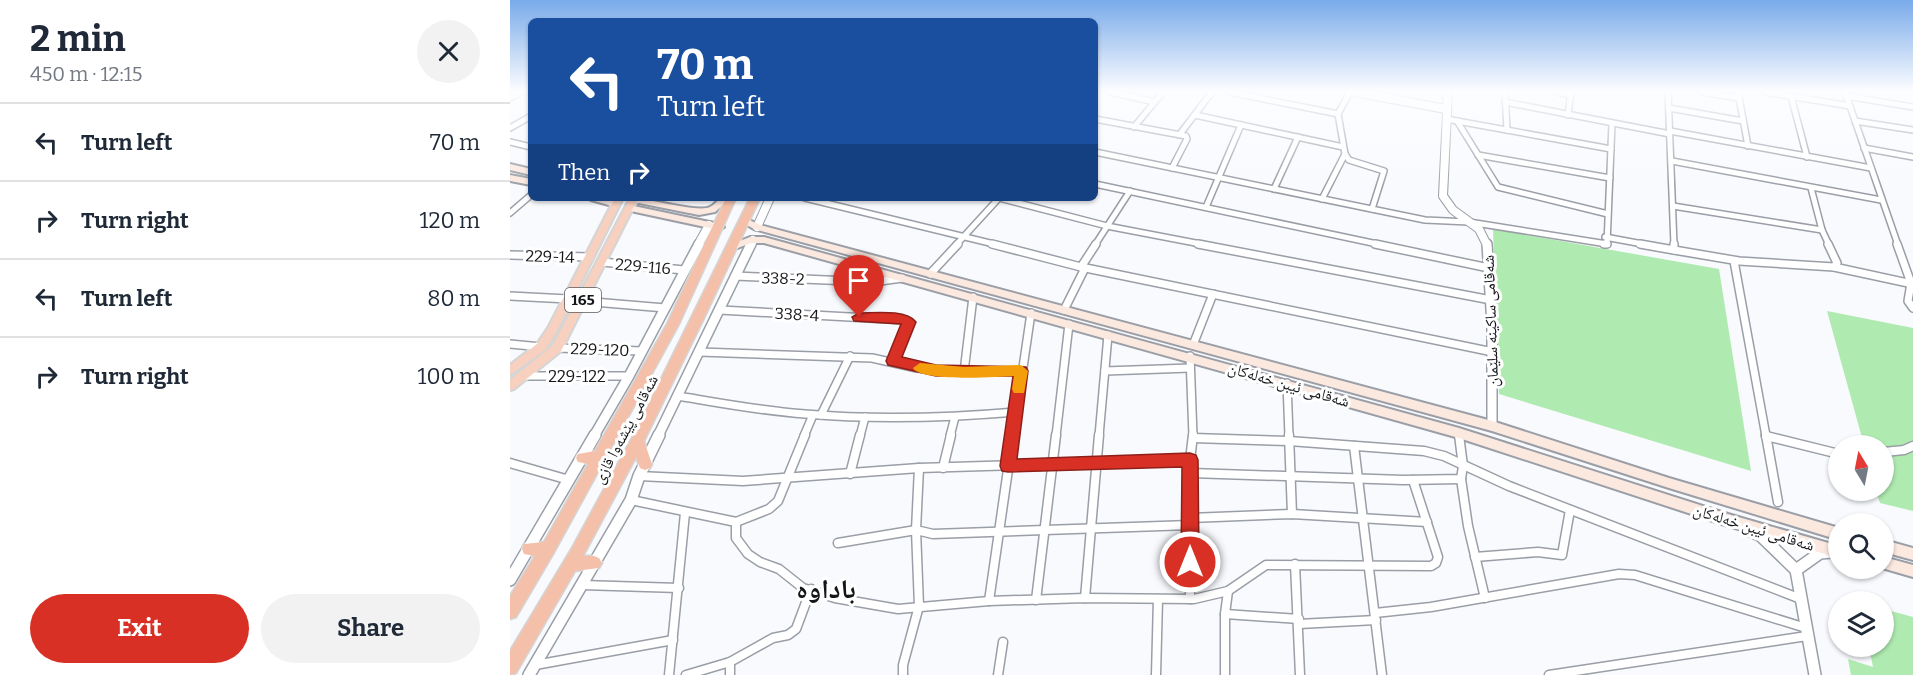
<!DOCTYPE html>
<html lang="en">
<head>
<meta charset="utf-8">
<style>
  :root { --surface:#fff; --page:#f2f2f3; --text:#1f2937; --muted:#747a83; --line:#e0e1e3; --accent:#d93025 }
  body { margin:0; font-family:Bitter,"Noto Naskh Arabic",serif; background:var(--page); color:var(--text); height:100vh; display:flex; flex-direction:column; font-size:22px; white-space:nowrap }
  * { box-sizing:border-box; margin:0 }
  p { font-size:20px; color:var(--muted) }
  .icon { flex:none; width:33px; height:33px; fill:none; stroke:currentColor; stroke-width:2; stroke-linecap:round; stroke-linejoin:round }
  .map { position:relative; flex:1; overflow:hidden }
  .side { display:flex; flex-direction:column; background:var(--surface); width:510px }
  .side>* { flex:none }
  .banner { position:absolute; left:18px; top:18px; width:570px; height:183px; border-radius:9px; box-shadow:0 2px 4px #0004; background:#1a4fa0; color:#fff; overflow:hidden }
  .needle { width:39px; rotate:350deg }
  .tools { position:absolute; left:1318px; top:435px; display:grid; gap:12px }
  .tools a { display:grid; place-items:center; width:66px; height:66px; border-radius:50%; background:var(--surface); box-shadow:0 2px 4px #0004; font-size:30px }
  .pin { position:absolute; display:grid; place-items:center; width:51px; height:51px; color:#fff; margin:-62px -26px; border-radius:50% 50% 50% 0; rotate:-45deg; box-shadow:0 0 6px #0007 }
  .pin .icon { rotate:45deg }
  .me { position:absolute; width:66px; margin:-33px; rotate:0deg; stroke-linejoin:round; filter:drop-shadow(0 0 4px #0008) }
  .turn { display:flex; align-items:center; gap:21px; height:126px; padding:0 30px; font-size:27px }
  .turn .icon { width:78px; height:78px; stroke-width:2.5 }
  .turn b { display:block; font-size:42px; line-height:51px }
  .then { display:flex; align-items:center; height:57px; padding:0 30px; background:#0003; gap:12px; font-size:22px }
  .round { display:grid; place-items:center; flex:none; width:63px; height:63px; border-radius:32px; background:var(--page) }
  .head { display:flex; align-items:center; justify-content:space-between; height:102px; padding:0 30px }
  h1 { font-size:36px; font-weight:700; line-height:45px }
  .primary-button { display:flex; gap:12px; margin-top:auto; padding:12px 30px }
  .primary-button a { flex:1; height:69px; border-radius:36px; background:var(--accent); color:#fff; font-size:24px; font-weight:700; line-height:69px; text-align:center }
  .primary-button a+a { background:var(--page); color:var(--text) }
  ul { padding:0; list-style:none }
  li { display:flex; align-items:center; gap:18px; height:78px; padding:0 30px; border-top:2px solid var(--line) }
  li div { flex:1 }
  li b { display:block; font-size:22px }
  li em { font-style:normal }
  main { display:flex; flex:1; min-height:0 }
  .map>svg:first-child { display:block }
</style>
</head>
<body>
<main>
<section class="side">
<div class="head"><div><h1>2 min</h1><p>450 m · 12:15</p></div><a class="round"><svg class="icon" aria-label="close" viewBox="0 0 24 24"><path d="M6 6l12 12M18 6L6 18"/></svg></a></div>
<ul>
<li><svg class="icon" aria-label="left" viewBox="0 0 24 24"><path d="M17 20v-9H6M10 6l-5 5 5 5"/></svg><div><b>Turn left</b></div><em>70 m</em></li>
<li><svg class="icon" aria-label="right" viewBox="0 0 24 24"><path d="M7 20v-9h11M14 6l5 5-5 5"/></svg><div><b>Turn right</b></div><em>120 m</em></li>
<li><svg class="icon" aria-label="left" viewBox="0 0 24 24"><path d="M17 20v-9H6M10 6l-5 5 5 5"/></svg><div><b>Turn left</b></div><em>80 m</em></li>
<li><svg class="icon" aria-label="right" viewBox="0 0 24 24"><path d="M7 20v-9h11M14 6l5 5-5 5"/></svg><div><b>Turn right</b></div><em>100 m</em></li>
</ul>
<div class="primary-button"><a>Exit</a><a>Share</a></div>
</section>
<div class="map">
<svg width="1403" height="675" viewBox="0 0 1403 675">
  <rect width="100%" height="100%" fill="#f8fafe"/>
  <g fill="#afeab0">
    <polygon points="983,229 1209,269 1241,471 989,394"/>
    <polygon points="1317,311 1403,328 1403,511 1370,503 1366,491 1374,490 1374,446 1354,445"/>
    <polygon points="1374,609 1403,617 1403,675 1341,675 1338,659 1363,667 1359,647 1374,646"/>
  </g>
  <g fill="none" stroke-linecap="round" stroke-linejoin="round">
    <defs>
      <g id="minor-far2">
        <polyline points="600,92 645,102"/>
        <polyline points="719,92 828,114"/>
        <polyline points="995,92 997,130"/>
        <polyline points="1045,92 1061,95"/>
        <polyline points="1158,92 1164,245"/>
        <polyline points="1192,92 1229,98"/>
        <polyline points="1228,92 1238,146"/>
        <polyline points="1255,92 1340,106"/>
        <polyline points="1335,92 1388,245"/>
        <polyline points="1281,96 1297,157"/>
        <polyline points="1336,96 1403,107"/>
        <polyline points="0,98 11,92"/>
        <polyline points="995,102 1160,134"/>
        <polyline points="1159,108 1233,121"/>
        <polyline points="685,115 833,147"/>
        <polyline points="1058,115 1061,92"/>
        <polyline points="585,119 676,136 677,139 662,168"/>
        <polyline points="936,119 1101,149"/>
        <polyline points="947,121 988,187 1098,214"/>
        <polyline points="1345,121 1403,130"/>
        <polyline points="624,127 653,92"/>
        <polyline points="0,128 21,116"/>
        <polyline points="1160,131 1361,168"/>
        <polyline points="670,134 702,92"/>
        <polyline points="0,142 21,147"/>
        <polyline points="1354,148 1403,157"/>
        <polyline points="585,152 915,220 959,222 1097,244 1102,123"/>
        <polyline points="835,154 839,160 874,171 862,209"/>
        <polyline points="968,155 1100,178"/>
        <polyline points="1162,161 1371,200"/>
        <polyline points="585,184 872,245"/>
        <polyline points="1301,188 1312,230 1319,245"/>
        <polyline points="764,189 788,137"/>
        <polyline points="295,198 488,245"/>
        <polyline points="812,199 835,154 828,114 840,92"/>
        <polyline points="1163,206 1312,230"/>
        <polyline points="696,207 731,125"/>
        <polyline points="0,213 21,195"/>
        <polyline points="1095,237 1138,245"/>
        <polyline points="446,245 489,198 597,226 696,245"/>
        <polyline points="585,245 620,191"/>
      </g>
      <g id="minor-far1">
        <polyline points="482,244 571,267 983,352"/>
        <polyline points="688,244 981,300"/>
        <polyline points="865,244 979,268"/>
        <polyline points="1094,244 1097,244"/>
        <polyline points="1130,244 1164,250 1164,244"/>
        <polyline points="1387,244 1401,283 1398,301 1403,308"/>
        <polyline points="1164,250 1229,261 1324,267 1327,263 1318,244"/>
        <polyline points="0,255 80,257"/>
        <polyline points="1224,261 1256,436"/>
        <polyline points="92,262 174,270"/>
        <polyline points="571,267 586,244"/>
        <polyline points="1324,267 1403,284"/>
        <polyline points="420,274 448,244"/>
        <polyline points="225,276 363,282 392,278"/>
        <polyline points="0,296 58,299"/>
        <polyline points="72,301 155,308"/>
        <polyline points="210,310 395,320 399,322 383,361"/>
        <polyline points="554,310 575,268"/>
        <polyline points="0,344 31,347"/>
        <polyline points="683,345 703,294"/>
        <polyline points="47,348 132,351"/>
        <polyline points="190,352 362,358 407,368 454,372 511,371"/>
        <polyline points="680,356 683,436"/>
        <polyline points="595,371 680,368"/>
        <polyline points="454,372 463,297"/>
        <polyline points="14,376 119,376"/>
        <polyline points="777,383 779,436"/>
        <path d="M168,396C210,403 252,411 295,414C366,420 436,418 506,412"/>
        <polyline points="311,415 340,356"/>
        <polyline points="949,433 949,436"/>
        <polyline points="294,436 303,415"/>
        <polyline points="350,436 355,417"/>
        <polyline points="440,436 445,417"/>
        <polyline points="503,436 521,313"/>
        <polyline points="546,436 559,324"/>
        <polyline points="589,436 598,335"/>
      </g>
      <g id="minor">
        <polyline points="779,435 782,514"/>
        <polyline points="1256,435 1268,502"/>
        <polyline points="1256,436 1329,454"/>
        <polyline points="683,438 779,441 914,451 934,456 999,486 1291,599"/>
        <polyline points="844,446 872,675"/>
        <polyline points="1374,452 1394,450 1403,446"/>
        <polyline points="0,463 59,480"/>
        <polyline points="433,468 441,435"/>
        <polyline points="681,473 893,480 951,479 953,466 949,435"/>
        <polyline points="340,474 350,435"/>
        <polyline points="129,476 233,481 409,468 680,460"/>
        <polyline points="951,479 958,526 975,598"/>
        <polyline points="121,500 226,522 226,538 238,554 250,562 269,569 293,588 325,598 388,609 479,601 575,598 684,599 718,591 756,565 921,566 926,563 928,557 903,480"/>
        <polyline points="680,518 782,514 917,522"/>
        <polyline points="226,522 259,509 268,501 295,435"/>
        <polyline points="328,543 406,530 423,534 680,525"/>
        <polyline points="965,557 1028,552 1052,555 1060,510"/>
        <polyline points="785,564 790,675"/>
        <polyline points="72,585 169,588"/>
        <polyline points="575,598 589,435"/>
        <polyline points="680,599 680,460 683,435"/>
        <polyline points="526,600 546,435"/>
        <polyline points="479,601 503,435"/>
        <polyline points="865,613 921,607 1109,574 1125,575 1296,628"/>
        <polyline points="715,614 789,619"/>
        <polyline points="789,624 866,620"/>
        <polyline points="220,662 220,675"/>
        <polyline points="25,665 163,640"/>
        <polyline points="159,675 175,513"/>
        <polyline points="176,675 220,662 263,638 278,635 286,629 301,589"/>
        <polyline points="393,675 393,665 409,606 406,530 409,468"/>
        <polyline points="488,675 493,642"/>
        <polyline points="646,675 648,599"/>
        <polyline points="715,675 715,614 718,591"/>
        <polyline points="1039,675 1297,636"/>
      </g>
      <g id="tertiary-far2">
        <polyline points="845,92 936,109"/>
        <polyline points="938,92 933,196 943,210 969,229 977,245"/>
        <polyline points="247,227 260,198"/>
        <polyline points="188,245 199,225"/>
        <polyline points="241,245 243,240"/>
      </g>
      <g id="tertiary-far1">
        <polyline points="977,244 982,325 982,426"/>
        <polyline points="84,436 119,376 189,244"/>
        <polyline points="148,436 241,244"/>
      </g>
      <g id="tertiary">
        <polyline points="1239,530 1251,536 1286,570 1305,675"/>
        <polyline points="1286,570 1310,553 1323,552"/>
        <polyline points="0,580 85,435"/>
        <polyline points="19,675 121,500 129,476 149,435"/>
      </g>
      <g id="secondary">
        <polygon points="0,164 21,169 21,175 0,170"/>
        <polygon points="0,175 21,179 21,185 0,181"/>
        <polygon points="80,198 94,198 109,202 110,204 106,207 81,200"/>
        <path d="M120,198C138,198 188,213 200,207C204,205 207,201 211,198H220L205,212L189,215L124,202L121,201Z"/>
        <polygon points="119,205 209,224 214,227 209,230 116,210 116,206"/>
        <polygon points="235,218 250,225 982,421 1159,478 1329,528 1329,540 1159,488 982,431 244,229 230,221 232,219"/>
        <polygon points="240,237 254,237 949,428 1218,514 1329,546 1329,558 1218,526 949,438 254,243 241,243 225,249 220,246 222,244"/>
        <polygon points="1374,540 1403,548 1403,560 1374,552"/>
        <polygon points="1374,557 1403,565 1403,577 1372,568 1374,568"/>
      </g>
      <g id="primary">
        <polygon points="105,198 113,198 46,333 35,350 0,375 0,365 27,344 38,328"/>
        <polygon points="120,198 128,198 51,351 4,389 0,390 0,380 43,345"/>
      </g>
      <g id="trunk">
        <polygon points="216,198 226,198 169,324 43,554 6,617 0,619 0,596 25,556 14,554 12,549 14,544 34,542 78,464 68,462 66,458 68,454 85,451 157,324"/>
        <polygon points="240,198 250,198 194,318 134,441 142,464 140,468 135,470 130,468 126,457 73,556 84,556 89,558 92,563 89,568 65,571 6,673 0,675 0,651 62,548 125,432"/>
      </g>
    </defs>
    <use href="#minor-far2" stroke="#9a9ea6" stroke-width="8"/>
    <use href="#minor-far1" stroke="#9a9ea6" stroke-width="10"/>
    <use href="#minor" stroke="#9a9ea6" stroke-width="11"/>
    <use href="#tertiary-far2" stroke="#9a9ea6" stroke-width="10"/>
    <use href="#tertiary-far1" stroke="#9a9ea6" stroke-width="12"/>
    <use href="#tertiary" stroke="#9a9ea6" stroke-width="14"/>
    <use href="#secondary" stroke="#9a9ea6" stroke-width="4"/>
    <use href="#primary" stroke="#d5d5d5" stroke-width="4"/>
    <use href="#trunk" stroke="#d5d5d5" stroke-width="3"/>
    <use href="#minor-far2" stroke="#fff" stroke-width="5"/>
    <use href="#minor-far1" stroke="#fff" stroke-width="7"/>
    <use href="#minor" stroke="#fff" stroke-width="8"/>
    <use href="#tertiary-far2" stroke="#fff" stroke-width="8"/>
    <use href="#tertiary-far1" stroke="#fff" stroke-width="9"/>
    <use href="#tertiary" stroke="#fff" stroke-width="11"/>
    <use href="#secondary" fill="#fbe8df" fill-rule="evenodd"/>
    <use href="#primary" fill="#f7d0bf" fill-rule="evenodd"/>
    <use href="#trunk" fill="#f4c0aa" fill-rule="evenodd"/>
  </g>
  <linearGradient id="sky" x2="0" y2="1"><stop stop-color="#79aaea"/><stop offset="0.49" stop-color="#fcfdff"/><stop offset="1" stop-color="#fcfdff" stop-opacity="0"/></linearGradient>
  <rect width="1403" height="186" fill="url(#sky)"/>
  <path fill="#d93025" stroke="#8d1f18" stroke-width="1.5" d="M349,313C364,313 396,309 406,322L392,357L426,365L516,367L518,371L507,459L680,453L686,455L688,460L689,562L686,567L680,570L674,567L671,562L672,467L498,472L492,471L490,466L503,376H426L378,365L376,361L391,324L344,321L342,317Z"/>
  <path fill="#f59e0b" d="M410,363L454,367L511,365L518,371L514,393H504L502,389L504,376C486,377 411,382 403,368Z"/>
  <g text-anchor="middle" stroke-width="6" stroke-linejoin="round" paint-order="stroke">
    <rect fill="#fff" stroke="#5a5b5d" stroke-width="1.5" x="55" y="288" width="36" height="24" rx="4.5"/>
    <g font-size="15" font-weight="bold" fill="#141518">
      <text x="73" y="305">165</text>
    </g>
    <g font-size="16" fill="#141518" stroke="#fff">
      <text transform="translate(40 256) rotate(2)" y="6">229-14</text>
      <text transform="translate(133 266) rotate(5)" y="6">229-116</text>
      <text transform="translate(273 278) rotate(2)" y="6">338-2</text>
      <text transform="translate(287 314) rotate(3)" y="6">338-4</text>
      <text transform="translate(980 321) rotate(-92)" y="6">شەقامی ساکینە سلێمان</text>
      <text transform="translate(90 349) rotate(2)" y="6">229-120</text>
      <text x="67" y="382">229-122</text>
      <text transform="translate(779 384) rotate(16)" y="6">شەقامی ئیبن خەلەکان</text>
      <text transform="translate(115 429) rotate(-62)" y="6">شەقامی پێشەوا قازی</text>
      <text transform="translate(1244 527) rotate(17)" y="6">شەقامی ئیبن خەلەکان</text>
    </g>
    <g font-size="27" font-weight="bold" fill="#141518" stroke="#fff">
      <text x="316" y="598">باداوە</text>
    </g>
  </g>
</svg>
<div class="tools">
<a><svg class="needle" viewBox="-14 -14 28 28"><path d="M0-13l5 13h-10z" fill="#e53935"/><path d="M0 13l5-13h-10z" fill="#747a83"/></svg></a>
<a><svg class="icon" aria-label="search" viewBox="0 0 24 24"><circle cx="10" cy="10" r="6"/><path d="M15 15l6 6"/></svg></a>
<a><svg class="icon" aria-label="layers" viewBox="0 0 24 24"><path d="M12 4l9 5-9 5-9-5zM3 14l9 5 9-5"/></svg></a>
</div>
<div class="pin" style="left:349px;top:317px;background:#d93025"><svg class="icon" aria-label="arrive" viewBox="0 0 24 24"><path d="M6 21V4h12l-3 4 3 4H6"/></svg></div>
<svg class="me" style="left:680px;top:562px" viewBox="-20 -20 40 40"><circle r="17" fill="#d93025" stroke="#fff" stroke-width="3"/><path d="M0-11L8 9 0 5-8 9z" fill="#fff"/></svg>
<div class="banner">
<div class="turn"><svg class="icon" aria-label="left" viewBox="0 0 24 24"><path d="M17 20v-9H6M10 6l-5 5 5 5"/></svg><div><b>70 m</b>Turn left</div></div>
<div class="then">Then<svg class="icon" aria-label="right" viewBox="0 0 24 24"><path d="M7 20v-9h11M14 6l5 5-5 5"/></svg></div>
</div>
</div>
</main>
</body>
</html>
